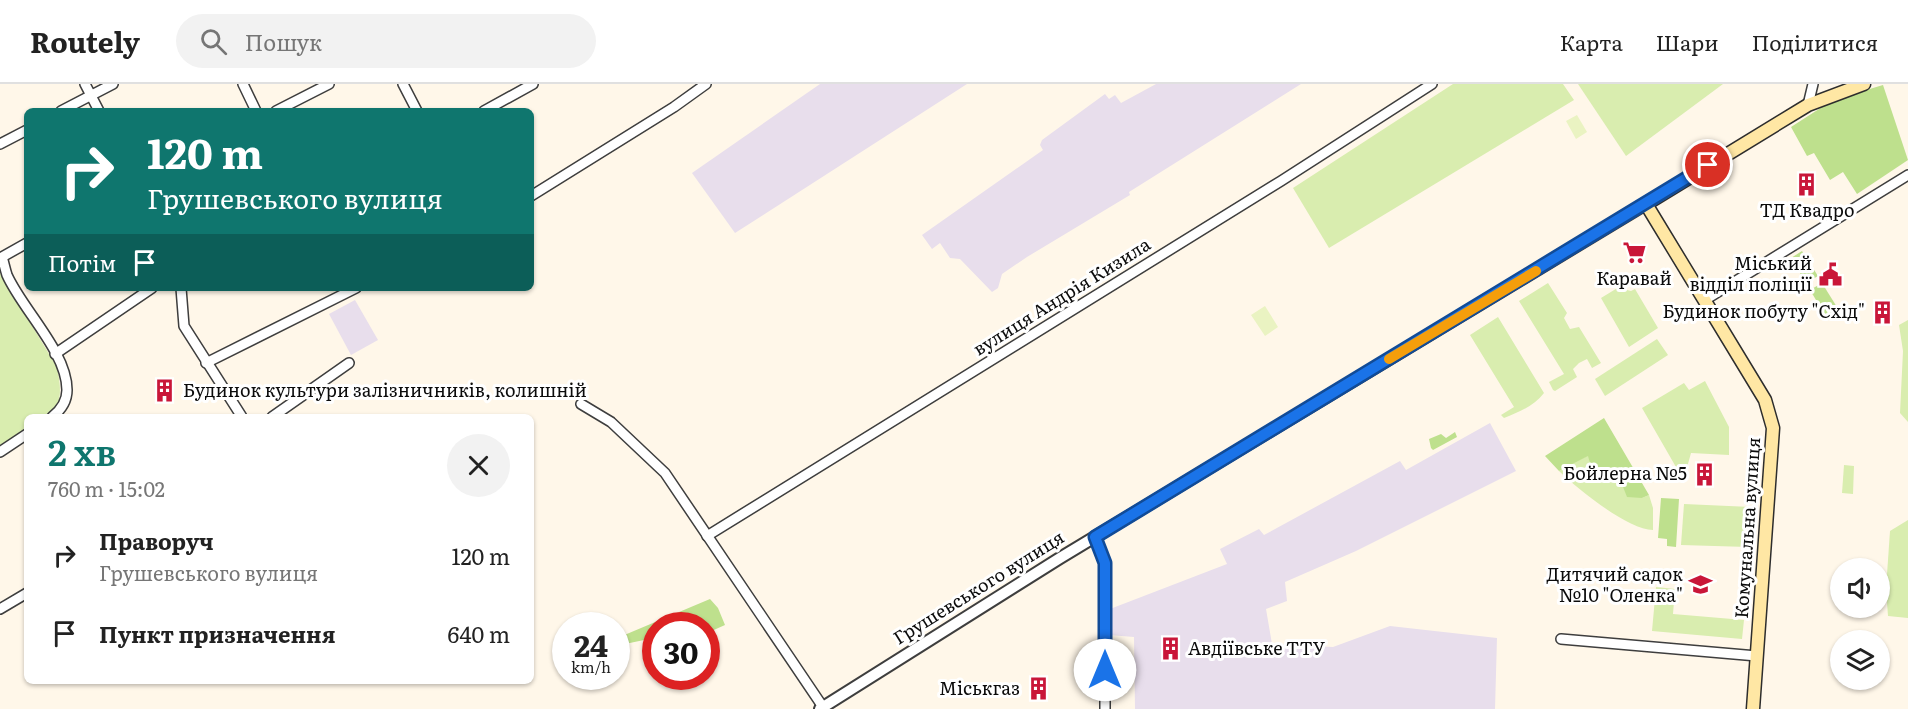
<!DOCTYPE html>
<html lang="uk">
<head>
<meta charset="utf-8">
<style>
  :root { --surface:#fff; --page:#f2f2f2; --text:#222; --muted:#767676; --line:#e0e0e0; --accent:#0f766e }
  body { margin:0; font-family:Literata,serif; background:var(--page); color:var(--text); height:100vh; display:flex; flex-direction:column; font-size:22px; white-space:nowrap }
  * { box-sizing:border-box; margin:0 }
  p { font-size:20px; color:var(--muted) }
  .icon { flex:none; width:33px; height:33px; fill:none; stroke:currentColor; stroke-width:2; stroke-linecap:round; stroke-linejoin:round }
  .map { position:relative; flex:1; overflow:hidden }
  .side { position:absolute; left:24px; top:330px; width:510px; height:270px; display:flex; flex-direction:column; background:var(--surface); border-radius:9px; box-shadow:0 2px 4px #0004 }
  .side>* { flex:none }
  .hud { position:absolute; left:24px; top:24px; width:510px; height:183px; border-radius:9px; box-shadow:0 2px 4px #0004; background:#0f766e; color:#fff; overflow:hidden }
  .tools { position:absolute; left:1830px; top:474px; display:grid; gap:12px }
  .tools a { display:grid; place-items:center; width:60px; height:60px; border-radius:50%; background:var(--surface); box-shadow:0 2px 4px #0004; font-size:30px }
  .speed { position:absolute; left:552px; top:528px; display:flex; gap:12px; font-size:30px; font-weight:700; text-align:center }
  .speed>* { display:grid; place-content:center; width:78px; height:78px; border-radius:50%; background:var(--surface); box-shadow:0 2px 4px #0004; line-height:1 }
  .speed small { font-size:15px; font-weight:400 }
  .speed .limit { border:9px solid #d22; background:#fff; color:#111 }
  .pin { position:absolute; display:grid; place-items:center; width:51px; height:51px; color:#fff; margin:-26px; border:3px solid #fff; border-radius:50%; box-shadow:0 2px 6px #0007 }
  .me { position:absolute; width:66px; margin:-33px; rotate:0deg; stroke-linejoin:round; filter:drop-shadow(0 0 4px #0008) }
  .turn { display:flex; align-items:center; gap:21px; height:126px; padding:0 24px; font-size:27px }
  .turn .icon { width:78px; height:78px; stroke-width:2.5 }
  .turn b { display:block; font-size:42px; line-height:51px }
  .then { display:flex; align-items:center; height:57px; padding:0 24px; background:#0003; gap:12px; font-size:22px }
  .round { display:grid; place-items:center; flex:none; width:63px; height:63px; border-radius:32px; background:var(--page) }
  .summary { display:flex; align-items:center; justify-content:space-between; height:102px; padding:0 24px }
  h1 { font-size:36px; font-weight:600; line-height:45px; color:var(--accent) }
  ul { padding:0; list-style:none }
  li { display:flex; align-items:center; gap:18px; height:78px; padding:0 24px }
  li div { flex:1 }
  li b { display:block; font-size:22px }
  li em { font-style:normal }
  header { display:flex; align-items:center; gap:36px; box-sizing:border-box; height:84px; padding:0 30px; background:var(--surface); border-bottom:2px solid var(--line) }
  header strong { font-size:28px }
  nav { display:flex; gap:33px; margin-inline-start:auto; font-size:21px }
  .search { width:420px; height:54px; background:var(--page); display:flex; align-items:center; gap:15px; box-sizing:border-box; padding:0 21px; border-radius:33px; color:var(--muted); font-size:22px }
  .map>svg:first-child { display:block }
</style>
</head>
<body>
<header>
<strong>Routely</strong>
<div class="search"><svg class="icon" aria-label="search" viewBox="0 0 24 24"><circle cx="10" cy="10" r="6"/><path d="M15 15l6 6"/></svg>Пошук</div>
<nav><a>Карта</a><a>Шари</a><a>Поділитися</a></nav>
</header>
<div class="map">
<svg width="1908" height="625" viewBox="0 0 1908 625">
  <rect width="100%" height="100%" fill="#fff7e9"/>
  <g fill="#e8deec">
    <polygon points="820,0 967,0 735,149 692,89"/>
    <polygon points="1156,0 1301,0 1129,108 1130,111 1027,173 1002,190 998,204 992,208 960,175 950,174 940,159 932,165 922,151 1043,66 1040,61 1042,56 1105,10 1109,15 1115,11 1121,19"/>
    <polygon points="355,216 378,256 351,271 329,230"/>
    <polygon points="1490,339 1516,387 1356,467 1285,498 1287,517 1266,525 1272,560 1333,563 1390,542 1497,554 1495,625 1135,625 1134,553 1109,551 1110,525 1227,480 1220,465 1259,445 1264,451 1400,377 1406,386"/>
  </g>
  <g fill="#d9edaf">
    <polygon points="1453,0 1563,0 1574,16 1329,164 1293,104"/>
    <polygon points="1578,0 1723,0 1626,72"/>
    <path d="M0,189L57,283C63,313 63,333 27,333V345L0,363Z"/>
    <polygon points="1548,199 1567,229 1564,234 1570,245 1579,243 1601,279 1592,284 1587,275 1579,279 1573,285 1577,293 1555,307 1553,306 1549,298 1564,290 1519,217"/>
    <polygon points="1624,200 1627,206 1631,207 1635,205 1658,244 1629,263 1601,214"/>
    <path d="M1498,233L1544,309C1534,322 1519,328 1504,334L1501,331L1514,323L1470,251Z"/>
    <polygon points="1908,236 1908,338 1900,329 1903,267 1899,241"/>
    <polygon points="1657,255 1668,271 1605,312 1595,295"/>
    <polygon points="1705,297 1729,343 1729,371 1691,369 1686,387 1680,390 1642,324 1684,299 1689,306"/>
    <path d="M1589,371L1592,386L1618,390L1642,414L1649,411L1653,424V446C1628,446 1578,405 1559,387Z"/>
    <polygon points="1844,381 1854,382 1853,410 1842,409"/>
    <polygon points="1684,420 1751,423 1748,463 1681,461"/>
    <polygon points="1908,436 1908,534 1888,532 1886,505 1890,447"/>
    <polygon points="1656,503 1675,505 1673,530 1744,536 1742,555 1652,547"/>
  </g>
  <g fill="#bee08d">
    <polygon points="1883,1 1908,76 1857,110 1843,88 1830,96 1814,69 1807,72 1791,43 1833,16"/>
    <polygon points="1802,167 1818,192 1806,199 1791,174"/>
    <polygon points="1822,199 1840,228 1828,236 1810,206"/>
    <polygon points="1604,334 1649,411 1642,414 1627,413 1618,390 1592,386 1588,372 1559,387 1545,372"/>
    <polygon points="1455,348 1457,353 1433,366 1431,364 1429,355 1441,350 1446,354"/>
    <polygon points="1661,414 1679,415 1676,463 1667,462 1667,455 1658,454"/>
    <polygon points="710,515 718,524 725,541 707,549 706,542 656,542 655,570 654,570 644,556 625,560 622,552"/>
  </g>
  <g fill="#eaf3c2">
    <polygon points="1577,31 1587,48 1576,55 1566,37"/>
    <polygon points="1265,222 1278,243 1265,252 1251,231"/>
  </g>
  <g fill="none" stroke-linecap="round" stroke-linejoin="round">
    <defs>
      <g id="minor">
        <polyline points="85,0 99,27"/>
        <polyline points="243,0 256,27"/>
        <polyline points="403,0 417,27"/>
        <polyline points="1808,21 1813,0"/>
        <polyline points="61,27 113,0"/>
        <polyline points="276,27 329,0"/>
        <polyline points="484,27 533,0"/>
        <polyline points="0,60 27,46"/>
        <polyline points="531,112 674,23 706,0"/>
        <path d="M27,159L2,173C4,179 5,185 7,191C22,225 67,268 67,306C67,318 61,326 52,333"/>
        <polyline points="181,204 184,242 242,333"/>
        <polyline points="1705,216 1908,91"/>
        <polyline points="55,270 152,204"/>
        <polyline points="206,279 356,204"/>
        <polyline points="581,320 611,338 665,389 823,623"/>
        <polyline points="272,333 349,279"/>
        <polyline points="0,368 27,350"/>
        <polyline points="707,452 1281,97 1432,0"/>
        <polyline points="1095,453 1105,479 1105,625"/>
        <polyline points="0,525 27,509"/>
        <polyline points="1561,555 1757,572"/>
      </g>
      <polyline id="tertiary" points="820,625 1060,474 1646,120"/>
      <polyline id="secondary" points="1753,625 1773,344 1765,316 1646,120 1808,21 1864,0"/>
    </defs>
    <use href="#minor" stroke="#3e3e3e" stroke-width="12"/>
    <use href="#tertiary" stroke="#3e3e3e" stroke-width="14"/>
    <use href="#secondary" stroke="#2d2d2d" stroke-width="15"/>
    <use href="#minor" stroke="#fff" stroke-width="9"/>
    <use href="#tertiary" stroke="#fff" stroke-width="10"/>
    <use href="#secondary" stroke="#ffe7a4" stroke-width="12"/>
  </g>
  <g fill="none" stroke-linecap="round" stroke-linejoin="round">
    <defs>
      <polyline id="route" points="1105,586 1105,479 1095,453 1708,81"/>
    </defs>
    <use href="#route" stroke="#114b97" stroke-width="15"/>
    <use href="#route" stroke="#1a73e8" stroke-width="10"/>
    <polyline stroke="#f59e0b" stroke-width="10" points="1389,275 1536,187"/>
  </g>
  <defs>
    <symbol id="building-bare" viewBox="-9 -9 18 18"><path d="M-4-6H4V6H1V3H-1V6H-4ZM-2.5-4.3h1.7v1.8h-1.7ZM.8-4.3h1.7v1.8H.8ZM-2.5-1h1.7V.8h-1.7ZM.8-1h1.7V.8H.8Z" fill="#c91639" stroke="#fff" stroke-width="2.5" paint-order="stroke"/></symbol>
    <symbol id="supermarket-bare" viewBox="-9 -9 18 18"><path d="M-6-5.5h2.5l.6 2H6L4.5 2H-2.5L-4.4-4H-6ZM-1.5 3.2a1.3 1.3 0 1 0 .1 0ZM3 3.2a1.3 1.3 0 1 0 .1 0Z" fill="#c91639" stroke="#fff" stroke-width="2.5" paint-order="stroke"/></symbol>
    <symbol id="civic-bare" viewBox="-9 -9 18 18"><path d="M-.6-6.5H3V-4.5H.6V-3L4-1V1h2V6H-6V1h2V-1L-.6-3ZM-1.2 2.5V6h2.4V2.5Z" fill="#c91639" stroke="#fff" stroke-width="2.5" paint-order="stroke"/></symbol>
    <symbol id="school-bare" viewBox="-9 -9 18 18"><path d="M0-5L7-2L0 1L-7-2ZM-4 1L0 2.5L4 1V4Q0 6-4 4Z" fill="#c91639" stroke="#fff" stroke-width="2.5" paint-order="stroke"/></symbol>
  </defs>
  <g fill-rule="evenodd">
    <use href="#building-bare" x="1790" y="84" width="33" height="33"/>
    <use href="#supermarket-bare" x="1618" y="152" width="33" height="33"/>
    <use href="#civic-bare" x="1814" y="174" width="33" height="33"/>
    <use href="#building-bare" x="1866" y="212" width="33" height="33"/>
    <use href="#building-bare" x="148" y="290" width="33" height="33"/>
    <use href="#building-bare" x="1688" y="374" width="33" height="33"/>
    <use href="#school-bare" x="1684" y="484" width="33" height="33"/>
    <use href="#building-bare" x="1154" y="548" width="33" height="33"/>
    <use href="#building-bare" x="1022" y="588" width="33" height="33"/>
  </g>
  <g text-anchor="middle" stroke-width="6" stroke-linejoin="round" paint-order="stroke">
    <g font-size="18" fill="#0b0b0b" stroke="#fff" text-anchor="end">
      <text x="1807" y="133" text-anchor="middle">ТД Квадро</text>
      <text x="1812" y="186">Міський<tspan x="1812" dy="21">відділ поліції</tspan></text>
      <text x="1634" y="201" text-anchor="middle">Каравай</text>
      <text x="1865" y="234">Будинок побуту "Схід"</text>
      <text x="183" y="313" text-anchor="start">Будинок культури залізничників, колишній</text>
      <text x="1687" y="396">Бойлерна №5</text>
      <text x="1683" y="497">Дитячий садок<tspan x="1683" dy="21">№10 "Оленка"</tspan></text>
      <text x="1188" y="571" text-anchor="start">Авдіївське ТТУ</text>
      <text x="1020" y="611">Міськгаз</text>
    </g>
    <g font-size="18" fill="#0b0b0b" stroke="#fff">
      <text transform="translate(1062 213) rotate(-32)" y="6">вулиця Андрія Кизила</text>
      <text transform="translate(1748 444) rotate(-86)" y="6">Комунальна вулиця</text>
      <text transform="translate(979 504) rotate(-32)" y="6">Грушевського вулиця</text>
    </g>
  </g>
</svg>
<div class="tools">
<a><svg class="icon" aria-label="sound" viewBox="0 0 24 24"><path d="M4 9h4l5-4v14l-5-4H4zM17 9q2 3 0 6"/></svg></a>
<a><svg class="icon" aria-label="layers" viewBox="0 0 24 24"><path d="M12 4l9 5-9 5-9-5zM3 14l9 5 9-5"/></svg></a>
</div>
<div class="speed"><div>24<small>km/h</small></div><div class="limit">30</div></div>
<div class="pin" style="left:1708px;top:81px;background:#d93025"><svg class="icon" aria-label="arrive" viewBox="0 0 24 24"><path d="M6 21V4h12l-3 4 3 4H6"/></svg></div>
<svg class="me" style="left:1105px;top:586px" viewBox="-20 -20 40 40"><circle r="19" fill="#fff"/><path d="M0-13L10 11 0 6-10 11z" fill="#1a73e8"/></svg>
<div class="hud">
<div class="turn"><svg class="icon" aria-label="right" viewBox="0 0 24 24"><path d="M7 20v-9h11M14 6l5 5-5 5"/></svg><div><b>120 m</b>Грушевського вулиця</div></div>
<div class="then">Потім<svg class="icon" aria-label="arrive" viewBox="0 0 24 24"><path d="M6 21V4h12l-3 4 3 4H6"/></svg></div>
</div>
<section class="side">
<div class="summary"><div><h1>2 хв</h1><p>760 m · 15:02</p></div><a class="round"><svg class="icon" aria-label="close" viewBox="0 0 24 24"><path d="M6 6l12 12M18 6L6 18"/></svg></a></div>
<ul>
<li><svg class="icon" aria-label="right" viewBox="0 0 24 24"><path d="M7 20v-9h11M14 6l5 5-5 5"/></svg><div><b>Праворуч</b><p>Грушевського вулиця</p></div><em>120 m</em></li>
<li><svg class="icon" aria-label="arrive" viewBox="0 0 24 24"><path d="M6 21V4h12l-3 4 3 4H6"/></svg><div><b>Пункт призначення</b></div><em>640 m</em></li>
</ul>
</section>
</div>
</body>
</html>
